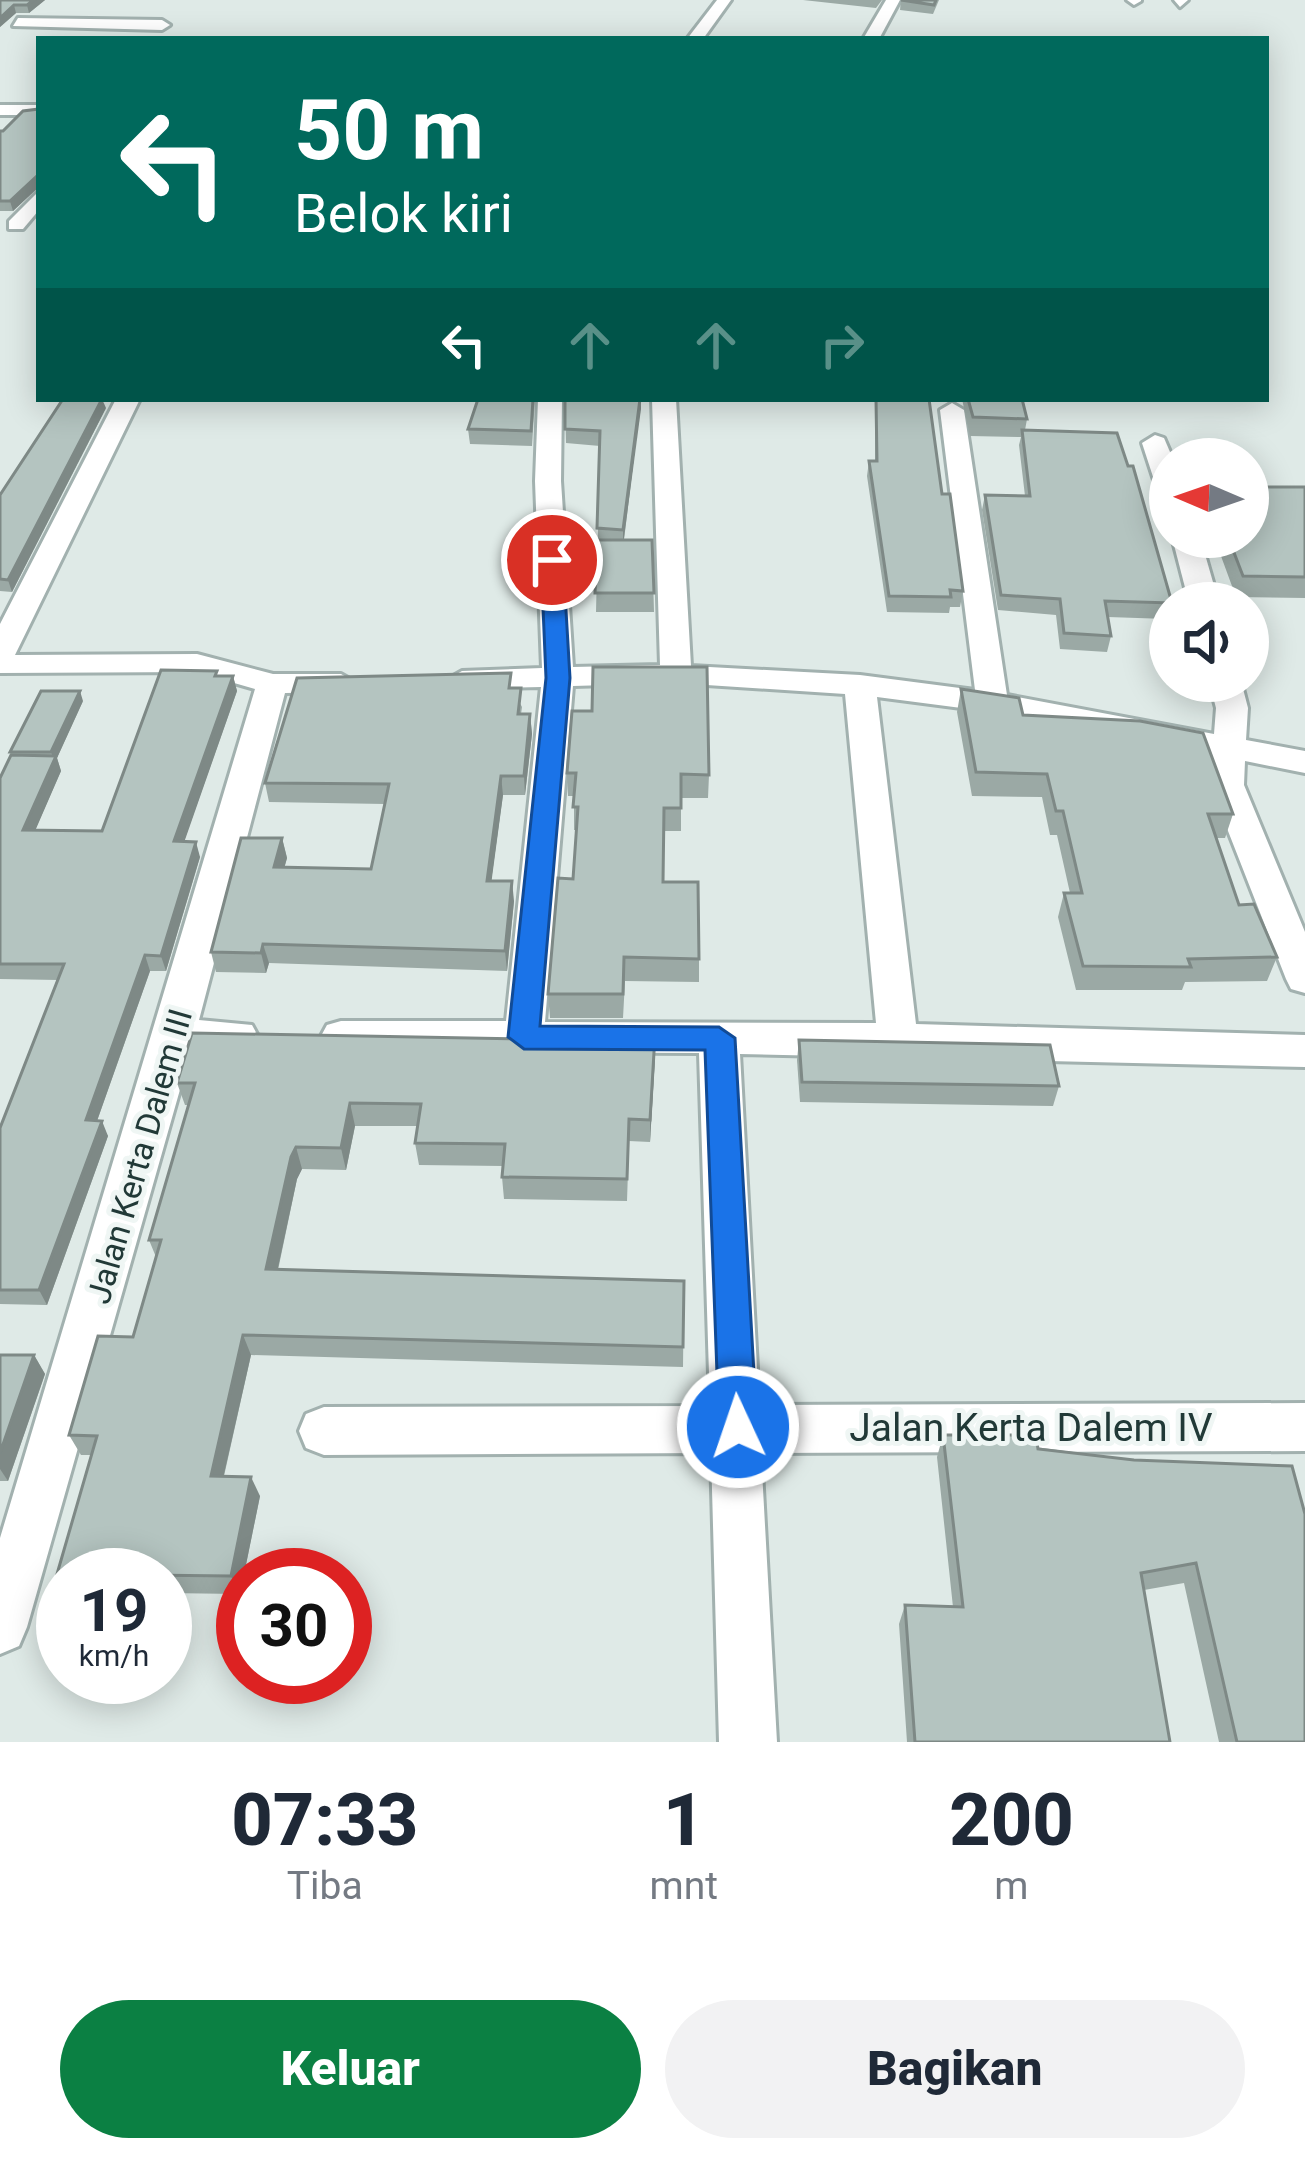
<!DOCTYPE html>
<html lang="id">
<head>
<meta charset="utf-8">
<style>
  :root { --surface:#fff; --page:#f2f2f3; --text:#1f2937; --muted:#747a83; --accent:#0b8043 }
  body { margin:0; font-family:Roboto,sans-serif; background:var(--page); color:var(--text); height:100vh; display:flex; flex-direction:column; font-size:45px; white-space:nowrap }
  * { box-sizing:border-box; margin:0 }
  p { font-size:39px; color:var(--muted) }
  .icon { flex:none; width:66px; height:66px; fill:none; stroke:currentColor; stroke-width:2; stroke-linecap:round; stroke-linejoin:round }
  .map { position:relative; height:1742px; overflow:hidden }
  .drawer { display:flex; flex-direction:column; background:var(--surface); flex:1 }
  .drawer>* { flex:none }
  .hud { position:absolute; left:36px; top:36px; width:1233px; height:366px; border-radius:0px; box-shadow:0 6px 30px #0003; background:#00695c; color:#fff; overflow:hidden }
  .needle { width:78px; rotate:272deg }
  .fabs { position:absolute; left:1149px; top:438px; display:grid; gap:24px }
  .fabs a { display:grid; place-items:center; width:120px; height:120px; border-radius:50%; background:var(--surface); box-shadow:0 6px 30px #0003; font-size:60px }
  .speed { position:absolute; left:36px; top:1548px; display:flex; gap:24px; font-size:60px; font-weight:700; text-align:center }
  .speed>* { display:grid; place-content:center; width:156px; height:156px; border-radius:50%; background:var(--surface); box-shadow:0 6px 30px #0003; line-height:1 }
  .speed small { font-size:30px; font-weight:400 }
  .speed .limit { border:18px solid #d22; background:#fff; color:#111 }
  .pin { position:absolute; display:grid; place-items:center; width:102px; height:102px; color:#fff; margin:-51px; border:6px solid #fff; border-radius:50%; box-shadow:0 3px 12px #0007 }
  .me { position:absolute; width:132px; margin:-66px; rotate:357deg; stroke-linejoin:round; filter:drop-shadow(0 0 9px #0008) }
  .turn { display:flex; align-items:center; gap:42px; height:252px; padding:0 60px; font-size:54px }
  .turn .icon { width:156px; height:156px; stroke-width:2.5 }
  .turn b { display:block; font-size:84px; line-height:102px }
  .lanes { display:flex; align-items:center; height:114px; padding:0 60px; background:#0003; justify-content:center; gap:60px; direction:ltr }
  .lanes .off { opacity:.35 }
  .eta { display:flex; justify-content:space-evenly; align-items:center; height:204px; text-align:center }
  .eta b { font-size:72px; font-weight:800; line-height:84px }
  .button { display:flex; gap:24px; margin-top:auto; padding:24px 60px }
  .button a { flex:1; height:138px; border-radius:72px; background:var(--accent); color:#fff; font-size:48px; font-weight:800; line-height:138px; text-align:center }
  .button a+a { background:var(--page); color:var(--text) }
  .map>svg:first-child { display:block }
</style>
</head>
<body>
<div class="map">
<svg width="1305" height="1742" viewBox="0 0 1305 1742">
  <rect width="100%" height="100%" fill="#dfeae7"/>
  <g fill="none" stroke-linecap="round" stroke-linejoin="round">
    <defs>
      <g id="street">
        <polygon points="717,0 731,0 703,39 687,39"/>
        <polygon points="886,0 900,0 879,39 863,39"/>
        <polygon points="1127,0 1141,0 1141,1 1134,5"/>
        <polygon points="1174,0 1188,0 1180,7"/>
        <polygon points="18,18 162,20 170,25 162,30 13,26"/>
        <rect x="0" y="105" width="39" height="10"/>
        <polygon points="39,191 39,210 23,229 9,229 9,221"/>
        <polygon points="116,399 140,399 15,655 197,654 273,674 341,674 357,683 341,692 285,693 199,1020 252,1025 258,1036 252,1047 191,1051 27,1627 19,1646 0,1654 0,1538 255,689 196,672 0,673 0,624"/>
        <path d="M538,399H562L561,481L573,667L660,665L652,399H676L691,666L860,675L975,690L940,410L952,403L964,410L1007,695L1214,734L1216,708L1209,681H1241L1248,708L1246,740L1305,751V773L1245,761L1244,785L1305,932V993L1291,989L1286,979L1210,785L1212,755L992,712L877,697L916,1024L1305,1035V1067L740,1054L759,1405L1305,1403V1451L761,1453L777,1742H719L711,1453L324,1455L306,1448L299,1431L306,1414L324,1407L710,1406L699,1053L341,1051L327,1047L321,1036L327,1025L341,1021H506L541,687L462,689L446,680L462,671L542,668L535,481ZM676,683L845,694L876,1023L545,1022L573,686Z"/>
        <polygon points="1155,435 1164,438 1173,459 1170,497 1157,489 1142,443"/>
        <polygon points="1172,537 1200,537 1219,603 1189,603"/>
      </g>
    </defs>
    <use href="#street" stroke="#a2b1af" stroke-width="6"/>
    <use href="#street" fill="#fff" fill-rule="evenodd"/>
  </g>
  <g fill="#9ba9a5">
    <polygon points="0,0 45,0 29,13 16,13 0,27"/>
    <polygon points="803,0 882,0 876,8"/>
    <polygon points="901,0 939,0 933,14 900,10"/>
    <polygon points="0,131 3,131 38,187 13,211 0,211"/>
    <polygon points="535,399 532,446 470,444 468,429"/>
    <polygon points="565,399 641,399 624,540 652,540 654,612 596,612 600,446 566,443"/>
    <polygon points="875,399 929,399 942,494 963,591 960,607 950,607 949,613 887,612 867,476 869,461 875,461"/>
    <polygon points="962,399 1022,399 1027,419 1025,430 1170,603 1167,619 1108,617 1111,636 1107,652 1060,649 1056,615 998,610 982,510 985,495 1025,496 1019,445 1021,437 970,436"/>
    <polygon points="106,408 12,592 0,591 0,495"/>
    <polygon points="1305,487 1305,598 1236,597 1214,537 1248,537"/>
    <polygon points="218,676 233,676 237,691 184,841 200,857 166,971 150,971 97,1121 108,1136 47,1305 0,1304 0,1128 58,980 0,979 0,778 11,755 10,752 83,701 57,758 61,771 35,830 102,831"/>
    <polygon points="512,688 522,707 521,714 530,714 532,734 525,795 503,795 491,881 514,901 507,971 269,963 266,973 216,972 211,952 282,838 287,858 284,868 371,869 385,804 269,802 265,783"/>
    <polygon points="961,689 1023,715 1233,814 1225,838 1216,838 1239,905 1277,957 1267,981 1185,982 1182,990 1076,990 1058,917 1064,893 1070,893 1057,835 1050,835 1042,797 972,796 957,712"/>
    <polygon points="567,773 709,775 708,798 681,798 681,831 664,831 663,882 699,959 699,982 625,981 623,1018 550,1018 548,994 573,879 576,830 574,830 574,796 568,796"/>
    <polygon points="799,1040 1059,1086 1053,1106 800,1102 797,1060"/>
    <polygon points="655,1057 650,1142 629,1141 627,1201 504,1199 502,1177 503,1166 419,1165 415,1143 417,1126 355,1126 346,1170 302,1169 297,1179 278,1270 684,1281 683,1367 251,1355 224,1476 260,1496 240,1594 165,1593 165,1575 63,1575 63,1582 57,1574 92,1455 81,1455 69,1435 133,1337 156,1257 149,1240 189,1105 185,1105 177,1083"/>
    <polygon points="0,1355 34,1355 45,1374 8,1481 0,1481"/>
    <polygon points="943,1435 1134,1460 1305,1742 1219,1742 1184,1583 1144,1590 1170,1742 907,1742 899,1624 905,1605 953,1607 937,1457"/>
  </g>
  <g fill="#7e8986">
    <polygon points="34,0 45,0 29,13 27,5"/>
    <polygon points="14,5 16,13 0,27 0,18"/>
    <polygon points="36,177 39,187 13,211 10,201"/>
    <polygon points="102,399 106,408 12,592 8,580"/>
    <polygon points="641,399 641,409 623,545 623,530"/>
    <polygon points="233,676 237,691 179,857 174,841"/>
    <polygon points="80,691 83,701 57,758 61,771 29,845 23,830 54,760 51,752"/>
    <polygon points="530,714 532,734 525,795 524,776"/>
    <polygon points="501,776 503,795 489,900 487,881"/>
    <polygon points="282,838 287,858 279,887 274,867"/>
    <polygon points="196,842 200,857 166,971 161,956"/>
    <polygon points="512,881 514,901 507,971 505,951"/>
    <polygon points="263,944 269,963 266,973 261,953"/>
    <polygon points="145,955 150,971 92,1135 86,1120"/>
    <polygon points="655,1035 655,1057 650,1142 650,1120"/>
    <polygon points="350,1103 355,1126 346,1170 341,1148"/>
    <polygon points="102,1121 108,1136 47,1305 39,1290"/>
    <polygon points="296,1147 302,1169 297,1179 273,1291 266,1269 291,1157"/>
    <polygon points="243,1335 251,1355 219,1496 211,1476"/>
    <polygon points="34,1355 45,1374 8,1481 0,1469 0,1453"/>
    <polygon points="251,1477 260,1496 240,1594 231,1576"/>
  </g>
  <g fill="#b4c4c0" stroke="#7e8986" stroke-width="3">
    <polygon points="0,0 34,0 27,5 14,5 0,18"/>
    <polygon points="901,0 936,0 934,5"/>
    <polygon points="39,109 39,191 36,177 10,201 0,201 0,131 3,131 23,111"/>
    <polygon points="63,399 102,399 8,580 0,579 0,495"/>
    <polygon points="478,399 533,399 531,431 468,429"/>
    <polygon points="565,399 640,399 623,530 597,528 600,431 565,429"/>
    <polygon points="876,399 929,399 942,494 950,494 963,591 950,590 951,597 889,596 869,461 877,461"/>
    <polygon points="968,399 1022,399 1027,419 973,417"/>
    <polygon points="1022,430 1117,433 1128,466 1133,466 1172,603 1105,601 1111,636 1064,633 1060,599 1001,595 985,495 1030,496"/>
    <polygon points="1248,487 1305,487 1305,577 1243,576 1228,537 1248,537"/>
    <polygon points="597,540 652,540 654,593 595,593"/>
    <polygon points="593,667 707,667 709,775 681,774 681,808 664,808 663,882 698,882 699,959 624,957 623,994 548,994 558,878 573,879 578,807 573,807 576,773 567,773 572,711 592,711"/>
    <polygon points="161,670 217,671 215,676 233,676 174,841 196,842 161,956 145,955 86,1120 102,1121 39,1290 0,1290 0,1128 64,964 0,964 0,778 11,755 56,756 23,830 102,831"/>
    <polygon points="511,673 509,688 521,688 518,714 530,714 524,776 501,776 487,881 512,881 505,951 263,944 261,953 211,952 241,838 282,838 274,867 371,869 389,784 265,783 297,678"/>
    <polygon points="961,689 1019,698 1023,715 1140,721 1203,733 1233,814 1208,814 1239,905 1254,904 1277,957 1188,959 1191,967 1083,966 1064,893 1082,893 1063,811 1056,811 1047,774 976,772"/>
    <polygon points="41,691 80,691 51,752 10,752"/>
    <polygon points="192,1033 524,1039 525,1034 655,1035 650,1120 629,1119 627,1179 502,1177 505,1144 415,1143 421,1104 350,1103 341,1148 296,1147 291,1157 266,1269 684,1281 683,1347 243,1335 211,1476 251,1477 231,1576 57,1574 97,1436 69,1435 98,1336 133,1337 161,1240 149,1240 195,1083 177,1083"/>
    <polygon points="799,1040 1050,1045 1059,1086 802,1082"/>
    <polygon points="0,1355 34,1355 0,1453"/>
    <polygon points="943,1435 1036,1435 1038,1449 1134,1460 1292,1466 1305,1514 1305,1742 1237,1742 1196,1563 1141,1573 1170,1742 915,1742 905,1605 963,1607"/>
  </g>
  <polygon fill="#1a73e8" stroke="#114b97" stroke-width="3" points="552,553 563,560 570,678 540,1026 719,1027 735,1038 757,1427 751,1440 738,1445 724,1440 719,1427 705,1050 524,1049 508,1037 546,678 541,560"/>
  <g text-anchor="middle" stroke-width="10" stroke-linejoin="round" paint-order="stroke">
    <g font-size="33" fill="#213937" stroke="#eff6f4">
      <text transform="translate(139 1156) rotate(-74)" y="12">Jalan Kerta Dalem III</text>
    </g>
    <g font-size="39" fill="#213937" stroke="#eff6f4">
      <text x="1031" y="1441">Jalan Kerta Dalem IV</text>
    </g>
  </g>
</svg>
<div class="fabs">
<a><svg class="needle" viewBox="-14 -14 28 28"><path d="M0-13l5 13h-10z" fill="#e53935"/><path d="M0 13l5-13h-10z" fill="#747a83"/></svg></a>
<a><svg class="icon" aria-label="sound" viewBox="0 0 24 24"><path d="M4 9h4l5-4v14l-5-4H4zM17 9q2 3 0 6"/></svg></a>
</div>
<div class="speed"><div>19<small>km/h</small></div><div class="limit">30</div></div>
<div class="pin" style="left:552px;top:560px;background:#d93025"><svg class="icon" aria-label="arrive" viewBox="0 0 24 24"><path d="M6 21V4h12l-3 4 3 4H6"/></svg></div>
<svg class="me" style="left:738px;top:1427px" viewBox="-20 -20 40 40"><circle r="17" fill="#1a73e8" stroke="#fff" stroke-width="3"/><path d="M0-11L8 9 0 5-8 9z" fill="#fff"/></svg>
<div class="hud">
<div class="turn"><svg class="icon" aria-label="left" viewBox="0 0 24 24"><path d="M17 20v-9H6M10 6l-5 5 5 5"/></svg><div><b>50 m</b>Belok kiri</div></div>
<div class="lanes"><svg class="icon" aria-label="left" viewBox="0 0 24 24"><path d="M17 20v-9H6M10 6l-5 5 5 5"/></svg><svg class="icon off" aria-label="ahead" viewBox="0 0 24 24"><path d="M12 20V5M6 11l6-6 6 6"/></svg><svg class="icon off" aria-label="ahead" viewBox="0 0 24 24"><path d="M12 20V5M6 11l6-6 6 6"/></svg><svg class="icon off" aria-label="right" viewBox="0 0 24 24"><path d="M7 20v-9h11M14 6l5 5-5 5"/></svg></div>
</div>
</div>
<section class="drawer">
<div class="eta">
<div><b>07:33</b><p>Tiba</p></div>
<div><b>1</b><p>mnt</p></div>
<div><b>200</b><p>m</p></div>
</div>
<div class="button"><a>Keluar</a><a>Bagikan</a></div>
</section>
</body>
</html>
